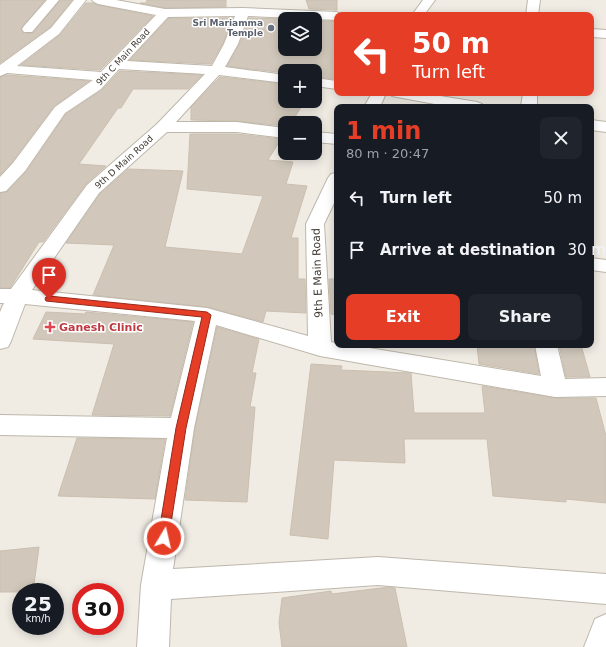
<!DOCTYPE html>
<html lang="en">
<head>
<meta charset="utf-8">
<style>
  :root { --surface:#171b24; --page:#20242c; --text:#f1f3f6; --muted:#9ea1a6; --accent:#e63e26 }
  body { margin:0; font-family:"DejaVu Sans",sans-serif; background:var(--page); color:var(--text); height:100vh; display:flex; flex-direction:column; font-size:15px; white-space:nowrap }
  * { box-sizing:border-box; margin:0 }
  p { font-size:13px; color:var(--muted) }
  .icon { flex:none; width:22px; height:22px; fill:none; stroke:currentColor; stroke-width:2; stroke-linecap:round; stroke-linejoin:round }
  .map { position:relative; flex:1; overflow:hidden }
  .details { position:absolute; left:334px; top:104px; width:260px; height:244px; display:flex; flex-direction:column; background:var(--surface); border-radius:8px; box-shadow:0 2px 10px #0003 }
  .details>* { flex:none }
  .guide { position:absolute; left:334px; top:12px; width:260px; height:84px; border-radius:8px; box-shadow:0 2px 10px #0003; background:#e63e26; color:#fff; overflow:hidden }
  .buttons { position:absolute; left:278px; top:12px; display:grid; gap:8px }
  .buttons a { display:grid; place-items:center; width:44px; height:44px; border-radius:8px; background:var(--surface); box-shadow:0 2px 10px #0003; font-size:20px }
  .speed { position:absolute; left:12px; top:583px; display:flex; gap:8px; font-size:20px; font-weight:700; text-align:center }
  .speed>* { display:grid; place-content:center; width:52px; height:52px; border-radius:50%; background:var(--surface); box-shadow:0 2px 10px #0003; line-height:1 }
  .speed small { font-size:10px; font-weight:400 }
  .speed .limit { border:6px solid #d22; background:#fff; color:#111 }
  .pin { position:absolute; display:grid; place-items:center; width:34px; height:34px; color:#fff; margin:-41px -17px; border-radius:50% 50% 50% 0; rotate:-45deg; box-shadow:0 0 4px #0007 }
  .pin .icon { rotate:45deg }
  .me { position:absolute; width:44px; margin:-22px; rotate:9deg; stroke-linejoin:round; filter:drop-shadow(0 0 3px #0008) }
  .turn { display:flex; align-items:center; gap:14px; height:84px; padding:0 12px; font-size:18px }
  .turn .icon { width:52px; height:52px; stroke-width:2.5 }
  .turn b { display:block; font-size:28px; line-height:34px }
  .round { display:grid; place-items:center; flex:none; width:42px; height:42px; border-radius:8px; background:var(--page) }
  .summary { display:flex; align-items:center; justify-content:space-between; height:68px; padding:0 12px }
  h1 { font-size:24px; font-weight:600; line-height:30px; color:var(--accent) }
  .button { display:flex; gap:8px; margin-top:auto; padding:8px 12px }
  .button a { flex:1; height:46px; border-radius:8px; background:var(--accent); color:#fff; font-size:16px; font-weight:600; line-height:46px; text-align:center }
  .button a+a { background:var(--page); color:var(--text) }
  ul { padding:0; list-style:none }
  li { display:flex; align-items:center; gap:12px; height:52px; padding:0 12px }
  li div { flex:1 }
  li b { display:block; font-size:15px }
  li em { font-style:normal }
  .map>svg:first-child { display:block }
</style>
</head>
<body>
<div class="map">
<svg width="606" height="647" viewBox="0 0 606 647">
  <rect width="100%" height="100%" fill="#f0ece4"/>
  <g fill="#d1c8bb" stroke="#cbbfaf">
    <polygon points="0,0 45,0 21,28 24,34 33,33 60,0 72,0 50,27 0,63"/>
    <polygon points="147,0 226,0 226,7 165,8 140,3 146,3"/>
    <polygon points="306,0 337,0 337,10 309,9"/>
    <polygon points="86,3 93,3 98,5 153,16 100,70 21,65 60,35"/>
    <polygon points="169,18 233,18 223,43 211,64 130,60"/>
    <polygon points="249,18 285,19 285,49 315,49 315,21 337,21 337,79 315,77 315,71 285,71 285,73 227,66 239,45"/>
    <polygon points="120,71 202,75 188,89 133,89 121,108 118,108 79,164 106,166 86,184 43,242 39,242 10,288 0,288 0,193 7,192 26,172 66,114 102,90"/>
    <polygon points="7,75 89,81 54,106 12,162 0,175 0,77"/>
    <polygon points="220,77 285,84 285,101 305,101 291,123 285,123 285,126 237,121 191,120 191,107"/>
    <polygon points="190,134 237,134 281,139 268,160 293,162 286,184 307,186 291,238 298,238 298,279 305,279 306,313 266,311 263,322 207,307 93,295 114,245 66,243 100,194 128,169 183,171 165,247 242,254 263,196 187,189"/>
    <polygon points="329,279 337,279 337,315 331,314"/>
    <polygon points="46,312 85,314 86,312 193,322 170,416 92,415 114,344 33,339"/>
    <polygon points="217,327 259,339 252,373 256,373 250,407 255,407 247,502 185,500 195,428"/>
    <polygon points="477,345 534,345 539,374 479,364"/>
    <polygon points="559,345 581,345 590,377 566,377"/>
    <polygon points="311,364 342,366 341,370 411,373 414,413 485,413 482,386 555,398 596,398 606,436 606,503 566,499 566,502 493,496 487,439 404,439 405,463 334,460 328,539 290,535"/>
    <polygon points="77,438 165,439 155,499 58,496"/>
    <polygon points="39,547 33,592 0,592 0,551"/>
    <polygon points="389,587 395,588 407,647 282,647 279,623 282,598 331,591 332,594"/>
  </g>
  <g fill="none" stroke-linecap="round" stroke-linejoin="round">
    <defs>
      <g id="street">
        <polygon points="47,0 59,0 32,32 24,32 22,29 24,26"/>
        <path d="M74,0H86L59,34L17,66L101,72L156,15L98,4L94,2L92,0H116L165,9L243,8L337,12L342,15H337V20L248,16L238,44L225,67L285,75V83L219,75L176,122H237L285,128V138L237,132H167L99,193L32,290L207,308L308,336L306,224L328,178L331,174L337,173V197L324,224L331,342L337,343V345H351L541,376L535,345H557L565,379L606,378V396L555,397L320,356L216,325L194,428L173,569L378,557L606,574V604L378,585L171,599L169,647H137L141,585L167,438L0,435V415L171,418L195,321L25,304L11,341L8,347L0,349V312L4,303H0V289H11L87,185L157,124L205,74L119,69L101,89L65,113L25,171L6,191L0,192V177L13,163L55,107L93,80L7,73L0,76V65L51,28ZM235,16L224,44L212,66L127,61L168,17Z"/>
        <polygon points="423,0 435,0 424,15 412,15"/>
        <polygon points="528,0 540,0 538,15 526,15"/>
        <polygon points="591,29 606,30 606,38 591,37"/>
        <polygon points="315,78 337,81 337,89 315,86"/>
        <polygon points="372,93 386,93 380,107 364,107"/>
        <polygon points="390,93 422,93 477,102 482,104 485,107 451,107 397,97 392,96"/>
        <polygon points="523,93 537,93 537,107 521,107"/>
        <polygon points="591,120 606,122 606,132 591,130"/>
        <polygon points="315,132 337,134 337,144 315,142"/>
        <polygon points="591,258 606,260 606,272 591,270"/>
        <polygon points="606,614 606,647 584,647 595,619"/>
      </g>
    </defs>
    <use href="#street" stroke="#beb7ab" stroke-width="2"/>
    <use href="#street" fill="#fff" fill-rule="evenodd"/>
  </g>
  <polygon fill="#e63e26" stroke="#962819" points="49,296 207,312 211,315 186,428 168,542 164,543 159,542 158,538 176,428 202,317 46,301 45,299 46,297"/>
  <circle fill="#6b7280" stroke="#fff" stroke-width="1.5" cx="271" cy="28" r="4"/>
  <path fill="#e0444e" stroke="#fff" stroke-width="1.5" d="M48 321h4v4h4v4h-4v4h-4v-4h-4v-4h4z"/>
  <g text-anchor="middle" stroke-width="3" stroke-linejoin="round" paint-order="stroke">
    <g font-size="9" font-weight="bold" fill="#5b616d" stroke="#fff" text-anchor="end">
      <text x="263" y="26">Sri Mariamma<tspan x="263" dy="10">Temple</tspan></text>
    </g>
    <g font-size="9" fill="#423c35" stroke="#fff">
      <text transform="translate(123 57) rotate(-47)" y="3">9th C Main Road</text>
      <text transform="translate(124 162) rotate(-42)" y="3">9th D Main Road</text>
    </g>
    <g font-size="11" fill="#423c35" stroke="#fff">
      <text transform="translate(317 273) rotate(-92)" y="4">9th E Main Road</text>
    </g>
    <g font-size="11" font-weight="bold" fill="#be3a42" stroke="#fff" text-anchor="start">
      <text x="59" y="331">Ganesh Clinic</text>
    </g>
  </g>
</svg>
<div class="buttons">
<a><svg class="icon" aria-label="layers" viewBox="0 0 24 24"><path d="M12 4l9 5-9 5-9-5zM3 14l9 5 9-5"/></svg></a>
<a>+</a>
<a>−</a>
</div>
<div class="speed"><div>25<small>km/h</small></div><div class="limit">30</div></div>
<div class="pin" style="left:49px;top:299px;background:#d93025"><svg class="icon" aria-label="arrive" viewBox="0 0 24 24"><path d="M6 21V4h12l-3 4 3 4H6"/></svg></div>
<svg class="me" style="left:164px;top:538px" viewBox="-20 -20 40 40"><circle r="17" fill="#e63e26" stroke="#fff" stroke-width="3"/><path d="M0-11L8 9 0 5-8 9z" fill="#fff"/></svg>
<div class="guide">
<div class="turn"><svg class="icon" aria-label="left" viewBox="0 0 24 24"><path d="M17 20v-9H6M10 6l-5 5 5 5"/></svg><div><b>50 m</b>Turn left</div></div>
</div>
<section class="details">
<div class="summary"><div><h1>1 min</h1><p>80 m · 20:47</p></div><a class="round"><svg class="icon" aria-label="close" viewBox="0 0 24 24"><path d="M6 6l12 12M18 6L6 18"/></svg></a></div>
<ul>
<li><svg class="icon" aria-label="left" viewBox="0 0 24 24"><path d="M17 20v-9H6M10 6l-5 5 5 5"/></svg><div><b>Turn left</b></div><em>50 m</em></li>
<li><svg class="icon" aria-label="arrive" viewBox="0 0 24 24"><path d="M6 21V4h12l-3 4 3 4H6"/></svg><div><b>Arrive at destination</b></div><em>30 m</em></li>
</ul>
<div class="button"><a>Exit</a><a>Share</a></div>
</section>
</div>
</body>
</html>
